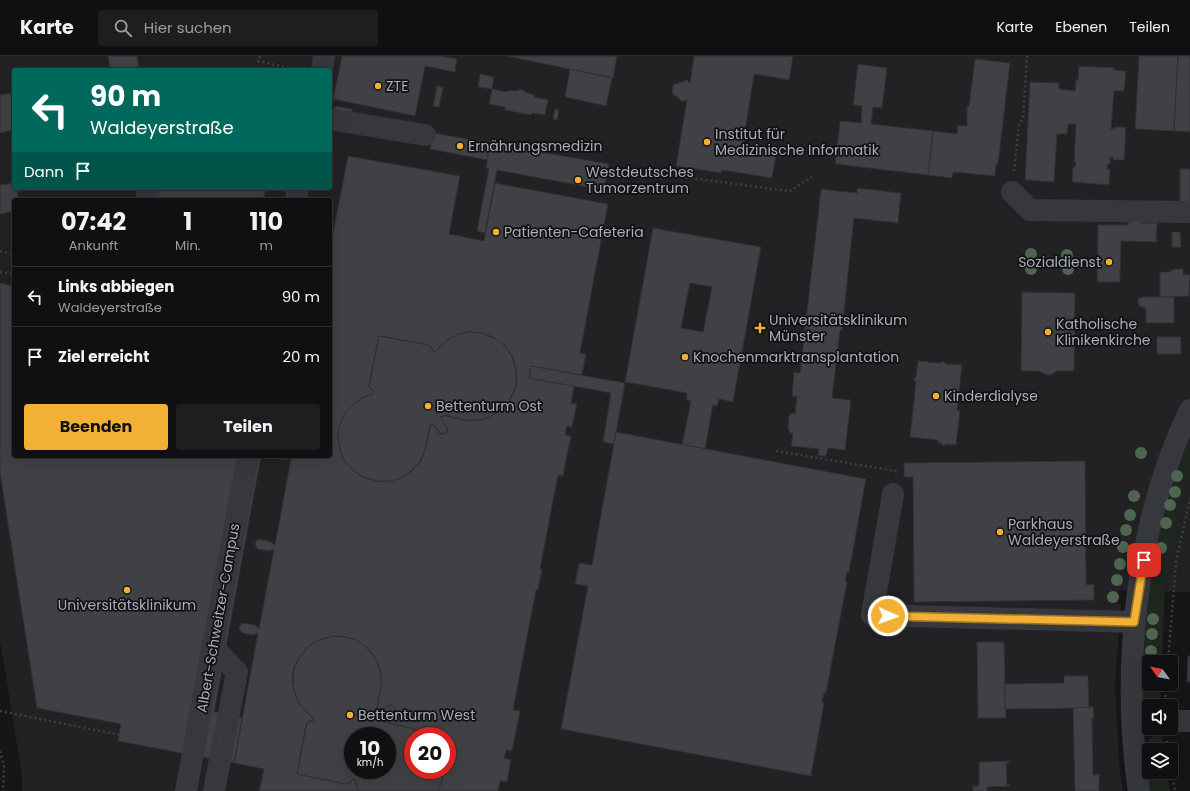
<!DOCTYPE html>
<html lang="de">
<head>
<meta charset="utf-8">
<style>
  :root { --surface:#101012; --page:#1e1e20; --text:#f1f3f6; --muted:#9c9d9f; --line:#303032; --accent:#f2b134 }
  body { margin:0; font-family:Poppins,sans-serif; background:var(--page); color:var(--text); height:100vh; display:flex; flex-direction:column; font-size:15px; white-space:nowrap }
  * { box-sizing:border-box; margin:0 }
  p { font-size:13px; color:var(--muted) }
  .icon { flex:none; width:22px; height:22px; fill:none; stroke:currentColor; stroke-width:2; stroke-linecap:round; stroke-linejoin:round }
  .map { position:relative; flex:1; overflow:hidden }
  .sheet { position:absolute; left:12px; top:142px; width:320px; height:260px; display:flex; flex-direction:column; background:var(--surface); border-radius:4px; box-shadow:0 4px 16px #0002,0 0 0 1px var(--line) }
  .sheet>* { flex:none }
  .hud { position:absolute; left:12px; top:12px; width:320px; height:122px; border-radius:4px; box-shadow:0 4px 16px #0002,0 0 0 1px var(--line); background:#00695c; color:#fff; overflow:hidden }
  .needle { width:26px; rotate:303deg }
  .fabs { position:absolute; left:1142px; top:599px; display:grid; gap:8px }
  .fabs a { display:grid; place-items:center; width:36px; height:36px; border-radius:4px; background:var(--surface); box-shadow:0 4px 16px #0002,0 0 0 1px var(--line); font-size:20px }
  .speed { position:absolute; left:344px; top:671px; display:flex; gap:8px; font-size:20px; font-weight:700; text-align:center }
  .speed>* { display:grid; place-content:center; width:52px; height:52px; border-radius:50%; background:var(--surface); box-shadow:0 4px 16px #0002,0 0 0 1px var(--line); line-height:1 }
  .speed small { font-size:10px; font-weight:400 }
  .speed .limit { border:6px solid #d22; background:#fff; color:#111 }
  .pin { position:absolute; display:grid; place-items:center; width:34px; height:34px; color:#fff; margin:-17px; border-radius:8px; box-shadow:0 2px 6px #0006 }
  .me { position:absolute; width:44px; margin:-22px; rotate:92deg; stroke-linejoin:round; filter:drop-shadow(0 0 3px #0008) }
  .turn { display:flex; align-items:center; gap:14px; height:84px; padding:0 12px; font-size:18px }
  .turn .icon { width:52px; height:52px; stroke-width:2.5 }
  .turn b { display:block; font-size:28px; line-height:34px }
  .then { display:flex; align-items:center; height:38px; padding:0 12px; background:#0003; gap:8px; font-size:15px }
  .eta { display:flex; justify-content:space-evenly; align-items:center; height:68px; text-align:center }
  .eta b { font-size:24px; font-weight:700; line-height:28px }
  .button { display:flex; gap:8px; margin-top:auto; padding:8px 12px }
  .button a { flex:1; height:46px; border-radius:4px; background:var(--accent); color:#111; font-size:16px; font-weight:700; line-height:46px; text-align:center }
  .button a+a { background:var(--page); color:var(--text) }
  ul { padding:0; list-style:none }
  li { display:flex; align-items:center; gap:12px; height:60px; padding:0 12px; border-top:1px solid var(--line) }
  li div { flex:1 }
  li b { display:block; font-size:15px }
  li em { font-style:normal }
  header { display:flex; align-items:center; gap:24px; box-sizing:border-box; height:56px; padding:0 20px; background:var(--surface); border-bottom:1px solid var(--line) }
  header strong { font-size:19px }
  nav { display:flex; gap:22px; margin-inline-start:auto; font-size:14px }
  .search { width:280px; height:36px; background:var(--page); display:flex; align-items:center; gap:10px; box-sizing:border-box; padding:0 14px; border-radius:4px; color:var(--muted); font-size:15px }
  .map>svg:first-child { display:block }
</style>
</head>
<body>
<header>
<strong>Karte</strong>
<div class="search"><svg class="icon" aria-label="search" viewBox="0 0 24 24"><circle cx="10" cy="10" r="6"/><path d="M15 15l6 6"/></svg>Hier suchen</div>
<nav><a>Karte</a><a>Ebenen</a><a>Teilen</a></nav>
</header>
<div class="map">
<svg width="1190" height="735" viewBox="0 0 1190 735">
  <rect width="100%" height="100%" fill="#161618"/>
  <path fill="#222225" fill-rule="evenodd" d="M0,0H1190V536L1119,534L1117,548H1121L1115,627L1119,708L1123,735H22V719L0,584ZM14,14H330V132H14ZM14,144H330V400H14ZM353,680H387V714H353ZM413,680H447V714H413Z"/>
  <g fill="#1e261f">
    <polygon points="1180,393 1190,393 1190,420 1182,446 1165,527 1162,606 1149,606 1149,628 1161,628 1160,649 1138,650 1149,511"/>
    <polygon points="1161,674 1163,694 1149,694 1149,716 1167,716 1170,735 1150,735 1145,703 1148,684"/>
  </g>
  <g fill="#404145" stroke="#303034" fill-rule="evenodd">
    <polygon points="108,0 137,0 139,14 110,14"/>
    <polygon points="342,0 440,0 457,3 455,16 425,10 415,60 333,43"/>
    <polygon points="506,0 617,0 613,22"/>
    <polygon points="694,0 793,0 789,24 754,18 743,88 777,93 772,122 722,114 721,117 676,110 687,43 683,46 672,37 673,29 687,24 690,27"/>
    <polygon points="1139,0 1178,0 1174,75 1135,73"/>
    <polygon points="1178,0 1190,0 1190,76 1174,75"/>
    <polygon points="975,3 1010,7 998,108 996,108 995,120 953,116 952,122 928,119 933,75 957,78 958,69 967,70 967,50 969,50"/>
    <polygon points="858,8 887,12 882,52 873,51 871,68 933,75 928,119 835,108 836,100 832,100 833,93 837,93 840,65 861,67 862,50 853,49"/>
    <polygon points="1079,10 1115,12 1114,14 1126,15 1124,35 1114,35 1111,73 1114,73 1115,71 1126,71 1124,104 1113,104 1113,101 1110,101 1110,108 1107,108 1107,113 1110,113 1109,129 1072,126 1073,111 1075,111 1076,106 1074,106 1076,68 1068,68 1067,78 1057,78 1054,126 1025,124 1030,26 1059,27 1059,33 1075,35 1076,24 1078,24"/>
    <polygon points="570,13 612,22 606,50 565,41"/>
    <polygon points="480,18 494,21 492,33 478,31"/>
    <polygon points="437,30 443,31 439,51 433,50"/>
    <polygon points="492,33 508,36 509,34 516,35 521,33 527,37 535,39 534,41 548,44 545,59 532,57 531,59 505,54 505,51 489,48"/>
    <polygon points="12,37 14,50 14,74 0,77 0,39"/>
    <polygon points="335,50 352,53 350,60 334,56"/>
    <polygon points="555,53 559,54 557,64 553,63"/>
    <polygon points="433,77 490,87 487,104 430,93"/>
    <polygon points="490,87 609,108 604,134 497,114 485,177 477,175 489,112 486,112"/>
    <path d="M348,100L460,120L449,178L484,185L495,127L608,148L580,297L586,298L582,319L531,310L529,322L574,330L571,347L577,348L572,371L567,370L565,379L571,380L563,420L558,419L540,513H542L538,534H536L513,654L520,655L512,695L506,694L504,702L511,704L507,726L500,725L498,735H437L442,725L443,714H447V680H427L414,673L387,667L383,664L393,658L395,654L390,649L378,657L377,654L381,625L377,606L371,596L363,589L353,583L342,580L326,582L309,590L302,598L294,611L292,623L295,638L302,652L313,662V665H309L306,669L297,718L347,728L350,727L352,723L355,724L359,735H259L264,713L234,707L258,577L252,579L242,577L239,572L241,568L244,567L255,569L259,573L274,493L268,495L257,493L255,488L256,485L259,483L271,486L275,489L291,402L285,404L273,400H330V193ZM470,276L482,277L496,283L505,290L512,301L516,314V330L510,343L504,351L490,361L479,364H464L446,359L440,361L447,372V376L443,378L440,377L432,367L430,369L425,394L420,405L410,416L402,422L390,425H378L363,421L354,415L346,407L341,397L338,382L339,371L345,357L353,349L362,342L373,338L374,335L369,331L379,280L428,289L432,292V295L435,296L449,283L459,278Z"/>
    <rect x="1180" y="113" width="10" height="36"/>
    <polygon points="14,127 14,132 17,132 19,144 14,144 14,155 0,158 0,129"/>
    <polygon points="154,132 266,132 263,144 153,144"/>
    <polygon points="857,132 901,137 898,167 854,162 842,274 840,274 832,342 851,344 845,394 828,392 826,400 818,399 819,393 791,390 793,377 790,377 788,372 789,360 792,357 795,358 797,341 792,340 794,316 800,317 821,133 857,137"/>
    <polygon points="1132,162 1141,163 1141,167 1158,167 1157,169 1156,184 1158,186 1121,185 1120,226 1097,226 1098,169 1128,169 1128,167 1131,166"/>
    <path d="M653,172L761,191L733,346L719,343L717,350L713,349L705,393L682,389L691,345L686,344L687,337L625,326ZM690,227L712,231L703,276L681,272Z"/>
    <polygon points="1172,176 1180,176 1181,191 1172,191"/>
    <polygon points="1174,213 1183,213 1183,218 1190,219 1189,240 1160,241 1160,216 1170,216"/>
    <polygon points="0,227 14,230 14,400 261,400 214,656 242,662 234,707 118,685 121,668 37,652 0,417"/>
    <polygon points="1022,236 1075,237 1074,315 1057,315 1051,319 1047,319 1038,315 1021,315"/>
    <polygon points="1143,241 1174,241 1174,267 1146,267 1146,252 1140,251 1138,247 1138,243"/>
    <polygon points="467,276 482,277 493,281 502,288 513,301 516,314 517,326 513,338 508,347 497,357 483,364 469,365 446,360 442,360 440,361 448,373 447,376 444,378 440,378 432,367 430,371 425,394 421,405 411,416 398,423 386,426 375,425 363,421 354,415 347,407 340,393 338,382 340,371 346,357 353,349 363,342 373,338 374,335 370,332 369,329 379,280 428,289 431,291 432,295 435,296 449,283"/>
    <polygon points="470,276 482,277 496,283 505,290 512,301 516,314 516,330 510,343 504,351 490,361 479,364 464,364 446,359 440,361 447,372 447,376 443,378 440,377 432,367 430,369 425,394 420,405 410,416 402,422 390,425 378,425 363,421 354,415 346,407 341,397 338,382 339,371 345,357 353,349 362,342 373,338 374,335 369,331 379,280 428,289 432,292 432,295 435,296 449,283 459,278"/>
    <rect x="1157" y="281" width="24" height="17"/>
    <polygon points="918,305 940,307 943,305 946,308 962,309 957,354 960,355 956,389 946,388 943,390 941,387 937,387 938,384 910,381 916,326 913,323 916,321"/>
    <polygon points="531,310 625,327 614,388 603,386 611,337 529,322"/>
    <polygon points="616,376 866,423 849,516 847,516 845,525 847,526 826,637 824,637 822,646 824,647 811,720 561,673 588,530 575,528 579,507 592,509"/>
    <polygon points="1085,405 1086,529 1094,528 1094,544 914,546 913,421 904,421 904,407"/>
    <path d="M334,580L345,581L356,585L366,591L374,600L380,614L381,621L377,654L378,657L388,650L392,649L394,652L395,656L383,664L385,666L414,673L427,680H413V714H443L442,725L437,735H359L355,724L352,723L350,727L347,728L297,718L306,669L309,665H313V662L302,652L295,638L292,623L294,611L302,598L309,590L319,584ZM353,680H387V714H353Z"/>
    <path d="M334,580L345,581L356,584L366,591L374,600L380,614L381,621V629L377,651L378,657L388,650L392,649L394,652L395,656L383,664L385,666L414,673L427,680H413V714H443L442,725L438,735H359L355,724L352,723V725L347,728L297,718L307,667L313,665V662L302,652L297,643L293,631L294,614L299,602L309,590L319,584ZM353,680H387V714H353Z"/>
    <polygon points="977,586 1004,586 1006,662 978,662"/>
    <polygon points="1188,600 1190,600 1190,626 1187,626"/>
    <polygon points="1064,620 1088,620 1089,652 1005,653 1005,628 1064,627"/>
    <polygon points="1089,651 1093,651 1094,662 1092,662 1093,719 1099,718 1099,735 1075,735 1073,652"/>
    <polygon points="1009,705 1009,707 1006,707 1007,729 1010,728 1010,730 987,731 987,735 973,735 973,730 979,730 979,706"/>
  </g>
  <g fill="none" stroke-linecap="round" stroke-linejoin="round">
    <g stroke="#3d3f44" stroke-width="2.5" stroke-dasharray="2 3" stroke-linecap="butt">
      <polyline points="260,0 258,5 298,14"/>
      <polyline points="636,115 790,135 813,120"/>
      <polyline points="1014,115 1019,69 1023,63 1027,0"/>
      <polyline points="0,195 14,198"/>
      <polyline points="0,216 14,218"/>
      <polyline points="776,395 896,415 896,419"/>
      <polyline points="1168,606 1176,506 1190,442"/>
      <polyline points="1165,646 1166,628"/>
      <polyline points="0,655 150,685"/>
      <polyline points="1167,685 1168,694"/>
      <polyline points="158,687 212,400"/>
      <polyline points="0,695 4,710 3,735"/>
      <polyline points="1171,712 1175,735"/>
    </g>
    <g stroke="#37383d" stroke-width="22">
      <polyline points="322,14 324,0"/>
      <polyline points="330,63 425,79"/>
      <polyline points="1012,136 1030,154 1190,156"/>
      <polyline points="146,144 149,132"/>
      <polyline points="296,144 298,132"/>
      <polyline points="893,438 872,559 1134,566"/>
      <polyline points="212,590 237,616 214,735"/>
      <polyline points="1171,665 1190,665"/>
      <polyline points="186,735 248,400"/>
      <path d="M1139,735C1121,613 1136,465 1190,354"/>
    </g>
    <g stroke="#3d3f44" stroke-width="2.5" stroke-dasharray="2 3" stroke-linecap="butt">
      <polyline points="163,662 222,672 217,697"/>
      <polyline points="150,685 235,701"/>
    </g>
  </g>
  <g fill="#506452">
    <circle cx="1031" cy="198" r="6"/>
    <circle cx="1067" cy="199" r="6"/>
    <circle cx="1031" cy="213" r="6"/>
    <circle cx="1068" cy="213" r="6"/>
    <circle cx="1141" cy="397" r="6"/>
    <circle cx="1177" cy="420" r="6"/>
    <circle cx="1175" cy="436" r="6"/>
    <circle cx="1134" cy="440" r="6"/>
    <circle cx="1170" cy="449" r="6"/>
    <circle cx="1130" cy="459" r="6"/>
    <circle cx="1166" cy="467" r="6"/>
    <circle cx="1126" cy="474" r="6"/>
    <circle cx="1123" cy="491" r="6"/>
    <circle cx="1161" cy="492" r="6"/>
    <circle cx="1120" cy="508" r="6"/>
    <circle cx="1117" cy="524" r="6"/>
    <circle cx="1113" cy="541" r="6"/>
    <circle cx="1153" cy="563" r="6"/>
    <circle cx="1152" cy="578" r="6"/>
    <circle cx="1151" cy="595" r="6"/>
  </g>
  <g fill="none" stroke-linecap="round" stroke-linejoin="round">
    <defs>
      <polyline id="route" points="888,560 1134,566 1144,504"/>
    </defs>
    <use href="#route" stroke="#9d7322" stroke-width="10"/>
    <use href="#route" stroke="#f2b134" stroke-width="7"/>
  </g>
  <g fill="#f2b134" stroke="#111113" stroke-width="1.5">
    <circle cx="378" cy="30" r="4"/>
    <circle cx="707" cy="86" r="4"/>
    <circle cx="460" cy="90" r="4"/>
    <circle cx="578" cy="124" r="4"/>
    <circle cx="496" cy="176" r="4"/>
    <circle cx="1109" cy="206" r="4"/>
    <path d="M758 266h4v4h4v4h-4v4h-4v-4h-4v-4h4z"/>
    <circle cx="1048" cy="276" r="4"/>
    <circle cx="685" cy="301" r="4"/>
    <circle cx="936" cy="340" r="4"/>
    <circle cx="428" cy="350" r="4"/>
    <circle cx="1000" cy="476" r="4"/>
    <circle cx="127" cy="534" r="4"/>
    <circle cx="350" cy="659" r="4"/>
  </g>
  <g text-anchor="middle" stroke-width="3.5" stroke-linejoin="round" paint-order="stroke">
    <g font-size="14" fill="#a8adb8" stroke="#111113" text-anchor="start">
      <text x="386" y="35">ZTE</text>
      <text x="715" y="83">Institut für<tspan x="715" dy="16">Medizinische Informatik</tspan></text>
      <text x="468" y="95">Ernährungsmedizin</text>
      <text x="586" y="121">Westdeutsches<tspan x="586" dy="16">Tumorzentrum</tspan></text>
      <text x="504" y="181">Patienten-Cafeteria</text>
      <text x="1101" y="211" text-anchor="end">Sozialdienst</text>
      <text x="769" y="269">Universitätsklinikum<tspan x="769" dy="16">Münster</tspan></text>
      <text x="1056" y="273">Katholische<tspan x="1056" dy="16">Klinikenkirche</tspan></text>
      <text x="693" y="306">Knochenmarktransplantation</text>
      <text x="944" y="345">Kinderdialyse</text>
      <text x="436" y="355">Bettenturm Ost</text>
      <text x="1008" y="473">Parkhaus<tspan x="1008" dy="16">Waldeyerstraße</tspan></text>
      <text x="127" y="554" text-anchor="middle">Universitätsklinikum</text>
      <text x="358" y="664">Bettenturm West</text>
    </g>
    <g font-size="14" fill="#a8adb8" stroke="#111113">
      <text transform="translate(218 562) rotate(-80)" y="5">Albert-Schweitzer-Campus</text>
    </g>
  </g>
</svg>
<div class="fabs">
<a><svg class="needle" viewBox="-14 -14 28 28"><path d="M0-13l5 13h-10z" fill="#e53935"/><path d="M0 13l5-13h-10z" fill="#9c9d9f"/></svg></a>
<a><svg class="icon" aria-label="sound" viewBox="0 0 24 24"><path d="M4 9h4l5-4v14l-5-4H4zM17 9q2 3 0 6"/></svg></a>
<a><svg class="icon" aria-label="layers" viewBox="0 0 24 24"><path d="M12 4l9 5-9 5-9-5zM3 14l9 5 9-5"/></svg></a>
</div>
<div class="speed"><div>10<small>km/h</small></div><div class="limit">20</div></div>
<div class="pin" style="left:1144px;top:504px;background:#d93025"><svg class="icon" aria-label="arrive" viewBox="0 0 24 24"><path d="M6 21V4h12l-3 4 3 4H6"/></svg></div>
<svg class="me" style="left:888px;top:560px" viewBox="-20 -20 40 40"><circle r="17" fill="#f2b134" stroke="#fff" stroke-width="3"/><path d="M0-11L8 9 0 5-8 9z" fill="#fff"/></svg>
<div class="hud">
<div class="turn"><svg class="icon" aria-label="left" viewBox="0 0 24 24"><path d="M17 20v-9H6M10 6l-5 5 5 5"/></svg><div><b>90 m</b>Waldeyerstraße</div></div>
<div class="then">Dann<svg class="icon" aria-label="arrive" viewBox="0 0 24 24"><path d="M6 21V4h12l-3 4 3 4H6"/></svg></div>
</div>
<section class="sheet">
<div class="eta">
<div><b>07:42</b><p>Ankunft</p></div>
<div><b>1</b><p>Min.</p></div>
<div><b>110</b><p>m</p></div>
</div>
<ul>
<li><svg class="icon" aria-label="left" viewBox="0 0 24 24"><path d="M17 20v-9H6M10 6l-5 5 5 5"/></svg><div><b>Links abbiegen</b><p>Waldeyerstraße</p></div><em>90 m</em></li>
<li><svg class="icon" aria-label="arrive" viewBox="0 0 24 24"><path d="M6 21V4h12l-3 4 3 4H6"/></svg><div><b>Ziel erreicht</b></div><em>20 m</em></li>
</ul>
<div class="button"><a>Beenden</a><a>Teilen</a></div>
</section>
</div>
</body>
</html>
